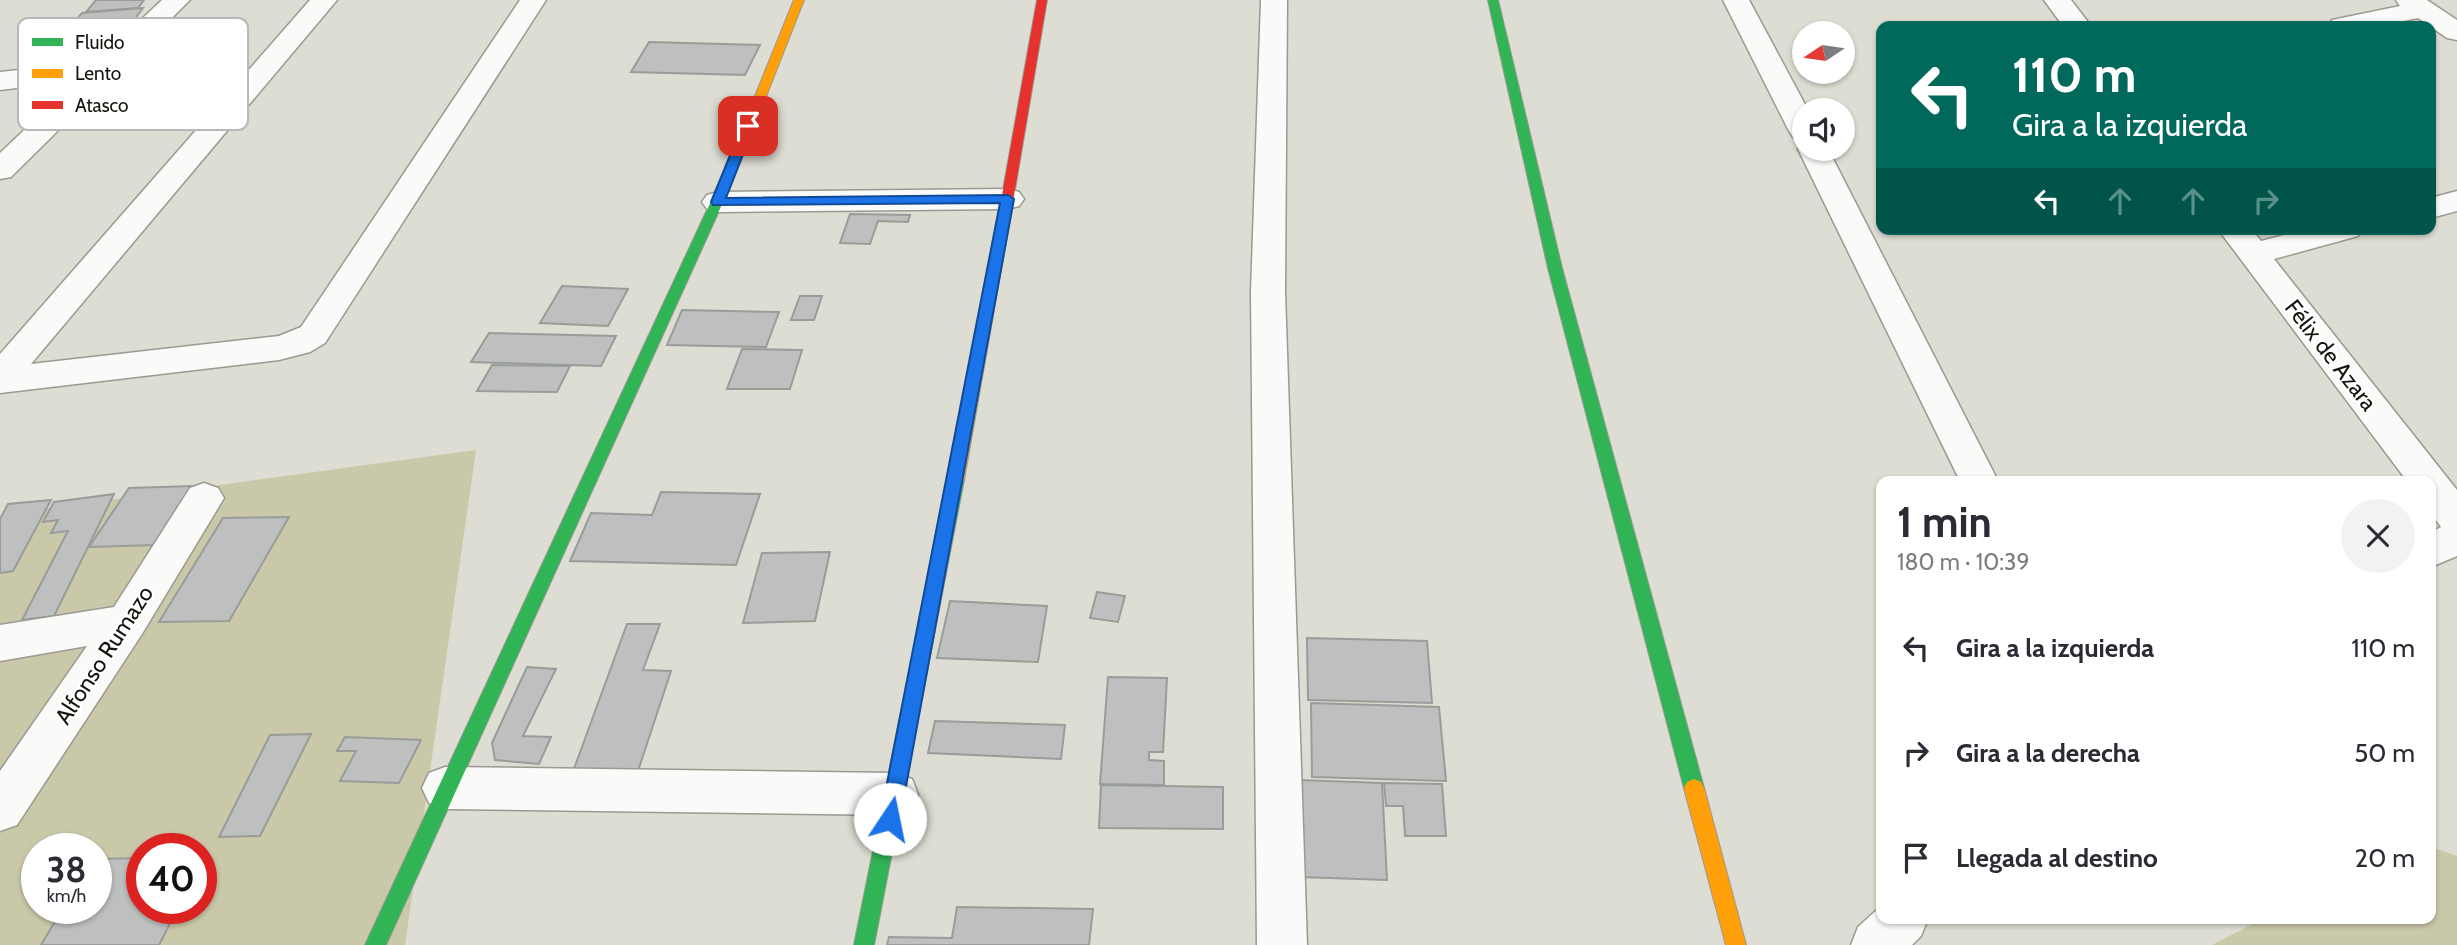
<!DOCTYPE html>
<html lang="es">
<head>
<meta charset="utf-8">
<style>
  :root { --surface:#fff; --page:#f2f2f3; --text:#2b2b33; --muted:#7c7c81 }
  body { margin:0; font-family:Cabin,sans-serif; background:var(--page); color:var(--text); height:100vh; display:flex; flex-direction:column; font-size:26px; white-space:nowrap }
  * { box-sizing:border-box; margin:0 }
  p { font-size:23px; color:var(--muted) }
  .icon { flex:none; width:38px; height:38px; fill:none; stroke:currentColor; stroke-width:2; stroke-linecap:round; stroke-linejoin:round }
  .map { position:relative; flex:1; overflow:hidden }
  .drawer { position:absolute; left:1876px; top:476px; width:560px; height:448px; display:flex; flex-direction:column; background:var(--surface); border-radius:14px; box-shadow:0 2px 5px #0004 }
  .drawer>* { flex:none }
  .banner { position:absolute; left:1876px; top:21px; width:560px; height:214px; border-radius:14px; box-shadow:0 2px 5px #0004; background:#00695c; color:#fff; overflow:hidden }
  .needle { width:46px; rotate:257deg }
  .buttons { position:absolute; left:1792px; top:21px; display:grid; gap:14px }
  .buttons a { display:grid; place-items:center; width:63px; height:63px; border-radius:50%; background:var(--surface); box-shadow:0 2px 5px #0004; font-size:35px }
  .speed { position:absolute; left:21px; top:833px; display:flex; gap:14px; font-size:35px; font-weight:700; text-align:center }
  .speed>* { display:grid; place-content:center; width:91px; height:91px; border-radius:50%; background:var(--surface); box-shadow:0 2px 5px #0004; line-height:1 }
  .speed small { font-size:18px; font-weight:400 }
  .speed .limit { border:10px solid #d22; background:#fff; color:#111 }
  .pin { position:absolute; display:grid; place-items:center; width:60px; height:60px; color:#fff; margin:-30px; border-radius:14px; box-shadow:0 4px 10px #0006 }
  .me { position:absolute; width:77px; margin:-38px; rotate:11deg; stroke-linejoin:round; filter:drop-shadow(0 0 5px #0008) }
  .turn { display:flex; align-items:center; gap:24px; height:147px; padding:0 21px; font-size:32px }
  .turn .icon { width:91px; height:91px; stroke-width:2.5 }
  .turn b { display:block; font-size:49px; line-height:60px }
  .lanes { display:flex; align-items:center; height:66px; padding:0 21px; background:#0003; justify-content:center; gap:35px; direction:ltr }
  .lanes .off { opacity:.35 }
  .round { display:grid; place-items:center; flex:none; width:74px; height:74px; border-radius:37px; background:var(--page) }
  .overview { display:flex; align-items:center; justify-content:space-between; height:119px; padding:0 21px }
  h1 { font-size:42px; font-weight:800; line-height:52px }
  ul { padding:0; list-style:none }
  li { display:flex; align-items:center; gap:21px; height:105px; padding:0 21px }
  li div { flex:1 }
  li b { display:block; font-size:26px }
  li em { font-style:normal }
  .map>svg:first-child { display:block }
</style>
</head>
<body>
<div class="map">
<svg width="2457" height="945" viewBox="0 0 2457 945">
  <rect width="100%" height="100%" fill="#ddddd3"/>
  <g fill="#c9c8a9" fill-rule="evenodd">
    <path d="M476,450L405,945H0V515ZM37,849H96V908H37ZM142,849H201V908H142Z"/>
    <polygon points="2431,847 2457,856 2457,945 2212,945 2262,919 2431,919"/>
  </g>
  <g fill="#bdc0be" stroke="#999c99" stroke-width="2">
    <polygon points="96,0 144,0 138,8 86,12"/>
    <polygon points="143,8 125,32 63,37 82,13"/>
    <polygon points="649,42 760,45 745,75 631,72"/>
    <polygon points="850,214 910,215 908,222 878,221 870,244 840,243"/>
    <polygon points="562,286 628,289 608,326 540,323"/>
    <polygon points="800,296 822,296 814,320 791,320"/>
    <polygon points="682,310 779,312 766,347 667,345"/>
    <polygon points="489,333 616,336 601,366 471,362"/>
    <polygon points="742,349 802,350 790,389 727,389"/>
    <polygon points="492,365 570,366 557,392 477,391"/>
    <polygon points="193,486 156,545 89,547 129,488"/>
    <polygon points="661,492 760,494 736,565 570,561 591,513 652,515"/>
    <polygon points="114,494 54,616 22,620 68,531 51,533 58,520 43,522 54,502"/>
    <polygon points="51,500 13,571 0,573 0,519 8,504"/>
    <polygon points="289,517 229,621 159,622 223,518"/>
    <polygon points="830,552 815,621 743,623 762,553"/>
    <polygon points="1097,592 1125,596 1118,622 1090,618"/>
    <polygon points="950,601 1047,606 1038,662 937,658"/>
    <polygon points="627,624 660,624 643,670 671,671 636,777 571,777"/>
    <polygon points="1307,638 1427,641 1432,703 1308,700"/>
    <polygon points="527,667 556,669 523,736 551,737 539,764 495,760 492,743"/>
    <polygon points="1108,677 1167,678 1163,752 1149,752 1149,760 1164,761 1164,785 1100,784"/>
    <polygon points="1311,703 1439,707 1446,781 1312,777"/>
    <polygon points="935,721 1065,725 1061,759 928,753"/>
    <polygon points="311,734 260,836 219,837 270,735"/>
    <polygon points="345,737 421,740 399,783 340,781 356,751 337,751"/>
    <polygon points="1299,780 1382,783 1387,880 1300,877"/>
    <polygon points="1384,783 1442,784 1446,836 1405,836 1403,806 1386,806"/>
    <polygon points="1101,785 1223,787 1223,829 1099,828"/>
    <polygon points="142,858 142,908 178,908 159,945 41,945 63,908 96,908 96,859"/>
    <polygon points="957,907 1093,909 1089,945 887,945 889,937 952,938"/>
  </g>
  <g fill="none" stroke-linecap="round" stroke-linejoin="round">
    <defs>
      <g id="street">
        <polygon points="162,0 190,0 11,177 0,179 0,153 76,81 0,90 0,72 96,62"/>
        <polygon points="310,0 337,0 31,364 279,336 301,327 520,0 546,0 325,343 310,352 279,360 0,393 0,354"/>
        <polygon points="1261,0 1287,0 1285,292 1307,945 1257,945 1251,292"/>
        <polygon points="1723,0 1749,0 1808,110 1804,110 1804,140 1793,137 1789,131"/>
        <polygon points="2044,0 2071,0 2091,26 2063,26"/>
        <polygon points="2396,0 2427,0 2457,20 2457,40 2447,38 2418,18 2379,26 2328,26 2332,20 2400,6"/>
        <polygon points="1804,142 1804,149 1828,149 1998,481 1960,481 1798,149"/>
        <polygon points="1008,189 1019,192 1024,199 1019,206 1008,209 718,212 707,209 702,202 707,195 718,192"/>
        <polygon points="2457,191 2457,211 2431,218 2431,198"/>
        <polygon points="2218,229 2251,229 2261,241 2307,229 2363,229 2358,236 2274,259 2457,490 2457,556 2431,567 2431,532 2441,527 2431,513 2431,481 2407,481"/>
        <polygon points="204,483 218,488 224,498 218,508 142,634 17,825 0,831 0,771 87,646 0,661 0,625 114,607 190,488"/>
        <polygon points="445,767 895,773 912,779 918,794 912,809 895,815 445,809 429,803 422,788 429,773"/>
        <polygon points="1881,906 1881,919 1928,919 1921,936 1912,945 1851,945 1858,927"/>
      </g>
      <g id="fast">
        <polygon points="1488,0 1498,0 1562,268 1704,788 1701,794 1694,797 1687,794 1684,788 1548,268"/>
        <polygon points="727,176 733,180 386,945 365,945 721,180"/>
        <polygon points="956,474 964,480 874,945 854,945 948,480"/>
      </g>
      <g id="slow">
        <polygon points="794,0 804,0 733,180 727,184 723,183 721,180"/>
        <polygon points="1007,197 1013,201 964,480 956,486 948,480 1001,201"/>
        <polygon points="1694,779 1701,782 1704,788 1746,945 1726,945 1684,788 1687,782"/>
      </g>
      <polygon id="jam" points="1037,0 1047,0 1013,201 1007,205 1001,201"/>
    </defs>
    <use href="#street" stroke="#9a9992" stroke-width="3"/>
    <use href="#fast" stroke="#9a9992" stroke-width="2"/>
    <use href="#slow" stroke="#9a9992" stroke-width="2"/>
    <use href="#jam" stroke="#9a9992" stroke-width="2"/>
    <use href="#street" fill="#fafaf8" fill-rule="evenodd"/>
    <use href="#fast" fill="#30b455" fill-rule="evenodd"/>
    <use href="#slow" fill="#ff9f0a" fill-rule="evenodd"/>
    <use href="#jam" fill="#e5322d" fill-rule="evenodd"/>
  </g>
  <polygon fill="#1a73e8" stroke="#114b97" stroke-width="2" points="748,123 754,126 726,198 1008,195 1014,199 900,819 897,825 890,828 883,825 880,819 1000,203 713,205 711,202 742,126"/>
  <g text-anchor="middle" stroke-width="5" stroke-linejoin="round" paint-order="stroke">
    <g font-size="23" fill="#14140e" stroke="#fff">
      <text transform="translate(2331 355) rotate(52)" y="8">Félix de Azara</text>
      <text transform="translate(104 655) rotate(-57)" y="8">Alfonso Rumazo</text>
    </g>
  </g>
  <rect x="18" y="18" width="230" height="112" rx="10" fill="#fff" stroke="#b8b8b7" stroke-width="2"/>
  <rect x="32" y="38" width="31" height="8" fill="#30b455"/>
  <rect x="32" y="69" width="31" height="9" fill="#ff9f0a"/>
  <rect x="32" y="101" width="31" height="8" fill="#e5322d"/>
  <g font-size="19" fill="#14140e">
    <text x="75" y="49">Fluido</text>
    <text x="75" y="80">Lento</text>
    <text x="75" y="112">Atasco</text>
  </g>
</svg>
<div class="buttons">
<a><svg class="needle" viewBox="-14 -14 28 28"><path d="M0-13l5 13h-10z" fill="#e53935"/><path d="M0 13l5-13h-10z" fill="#7c7c81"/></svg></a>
<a><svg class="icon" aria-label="sound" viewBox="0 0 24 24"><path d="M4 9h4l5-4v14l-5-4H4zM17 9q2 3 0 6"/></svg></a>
</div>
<div class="speed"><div>38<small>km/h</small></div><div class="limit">40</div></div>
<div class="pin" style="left:748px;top:126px;background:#d93025"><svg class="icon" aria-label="arrive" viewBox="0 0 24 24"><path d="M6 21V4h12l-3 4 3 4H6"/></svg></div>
<svg class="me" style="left:890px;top:819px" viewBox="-20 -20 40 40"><circle r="19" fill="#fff"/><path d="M0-13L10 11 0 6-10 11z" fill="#1a73e8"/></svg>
<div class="banner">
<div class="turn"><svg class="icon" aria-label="left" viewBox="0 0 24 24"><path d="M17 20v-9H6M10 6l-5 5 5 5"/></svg><div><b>110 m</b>Gira a la izquierda</div></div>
<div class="lanes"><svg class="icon" aria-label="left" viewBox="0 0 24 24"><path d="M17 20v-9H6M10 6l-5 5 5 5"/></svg><svg class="icon off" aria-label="ahead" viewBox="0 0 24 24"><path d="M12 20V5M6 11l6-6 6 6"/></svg><svg class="icon off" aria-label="ahead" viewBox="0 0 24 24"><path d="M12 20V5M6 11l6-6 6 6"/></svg><svg class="icon off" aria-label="right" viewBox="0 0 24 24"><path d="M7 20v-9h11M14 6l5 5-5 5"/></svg></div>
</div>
<section class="drawer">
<div class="overview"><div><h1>1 min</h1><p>180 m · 10:39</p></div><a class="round"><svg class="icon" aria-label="close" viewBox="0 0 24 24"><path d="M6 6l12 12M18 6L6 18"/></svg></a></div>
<ul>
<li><svg class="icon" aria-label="left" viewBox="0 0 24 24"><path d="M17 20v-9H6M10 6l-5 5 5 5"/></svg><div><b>Gira a la izquierda</b></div><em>110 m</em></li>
<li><svg class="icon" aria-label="right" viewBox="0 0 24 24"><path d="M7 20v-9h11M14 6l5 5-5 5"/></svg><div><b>Gira a la derecha</b></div><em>50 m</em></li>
<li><svg class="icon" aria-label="arrive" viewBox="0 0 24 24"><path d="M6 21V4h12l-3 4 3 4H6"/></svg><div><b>Llegada al destino</b></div><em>20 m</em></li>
</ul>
</section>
</div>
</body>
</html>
